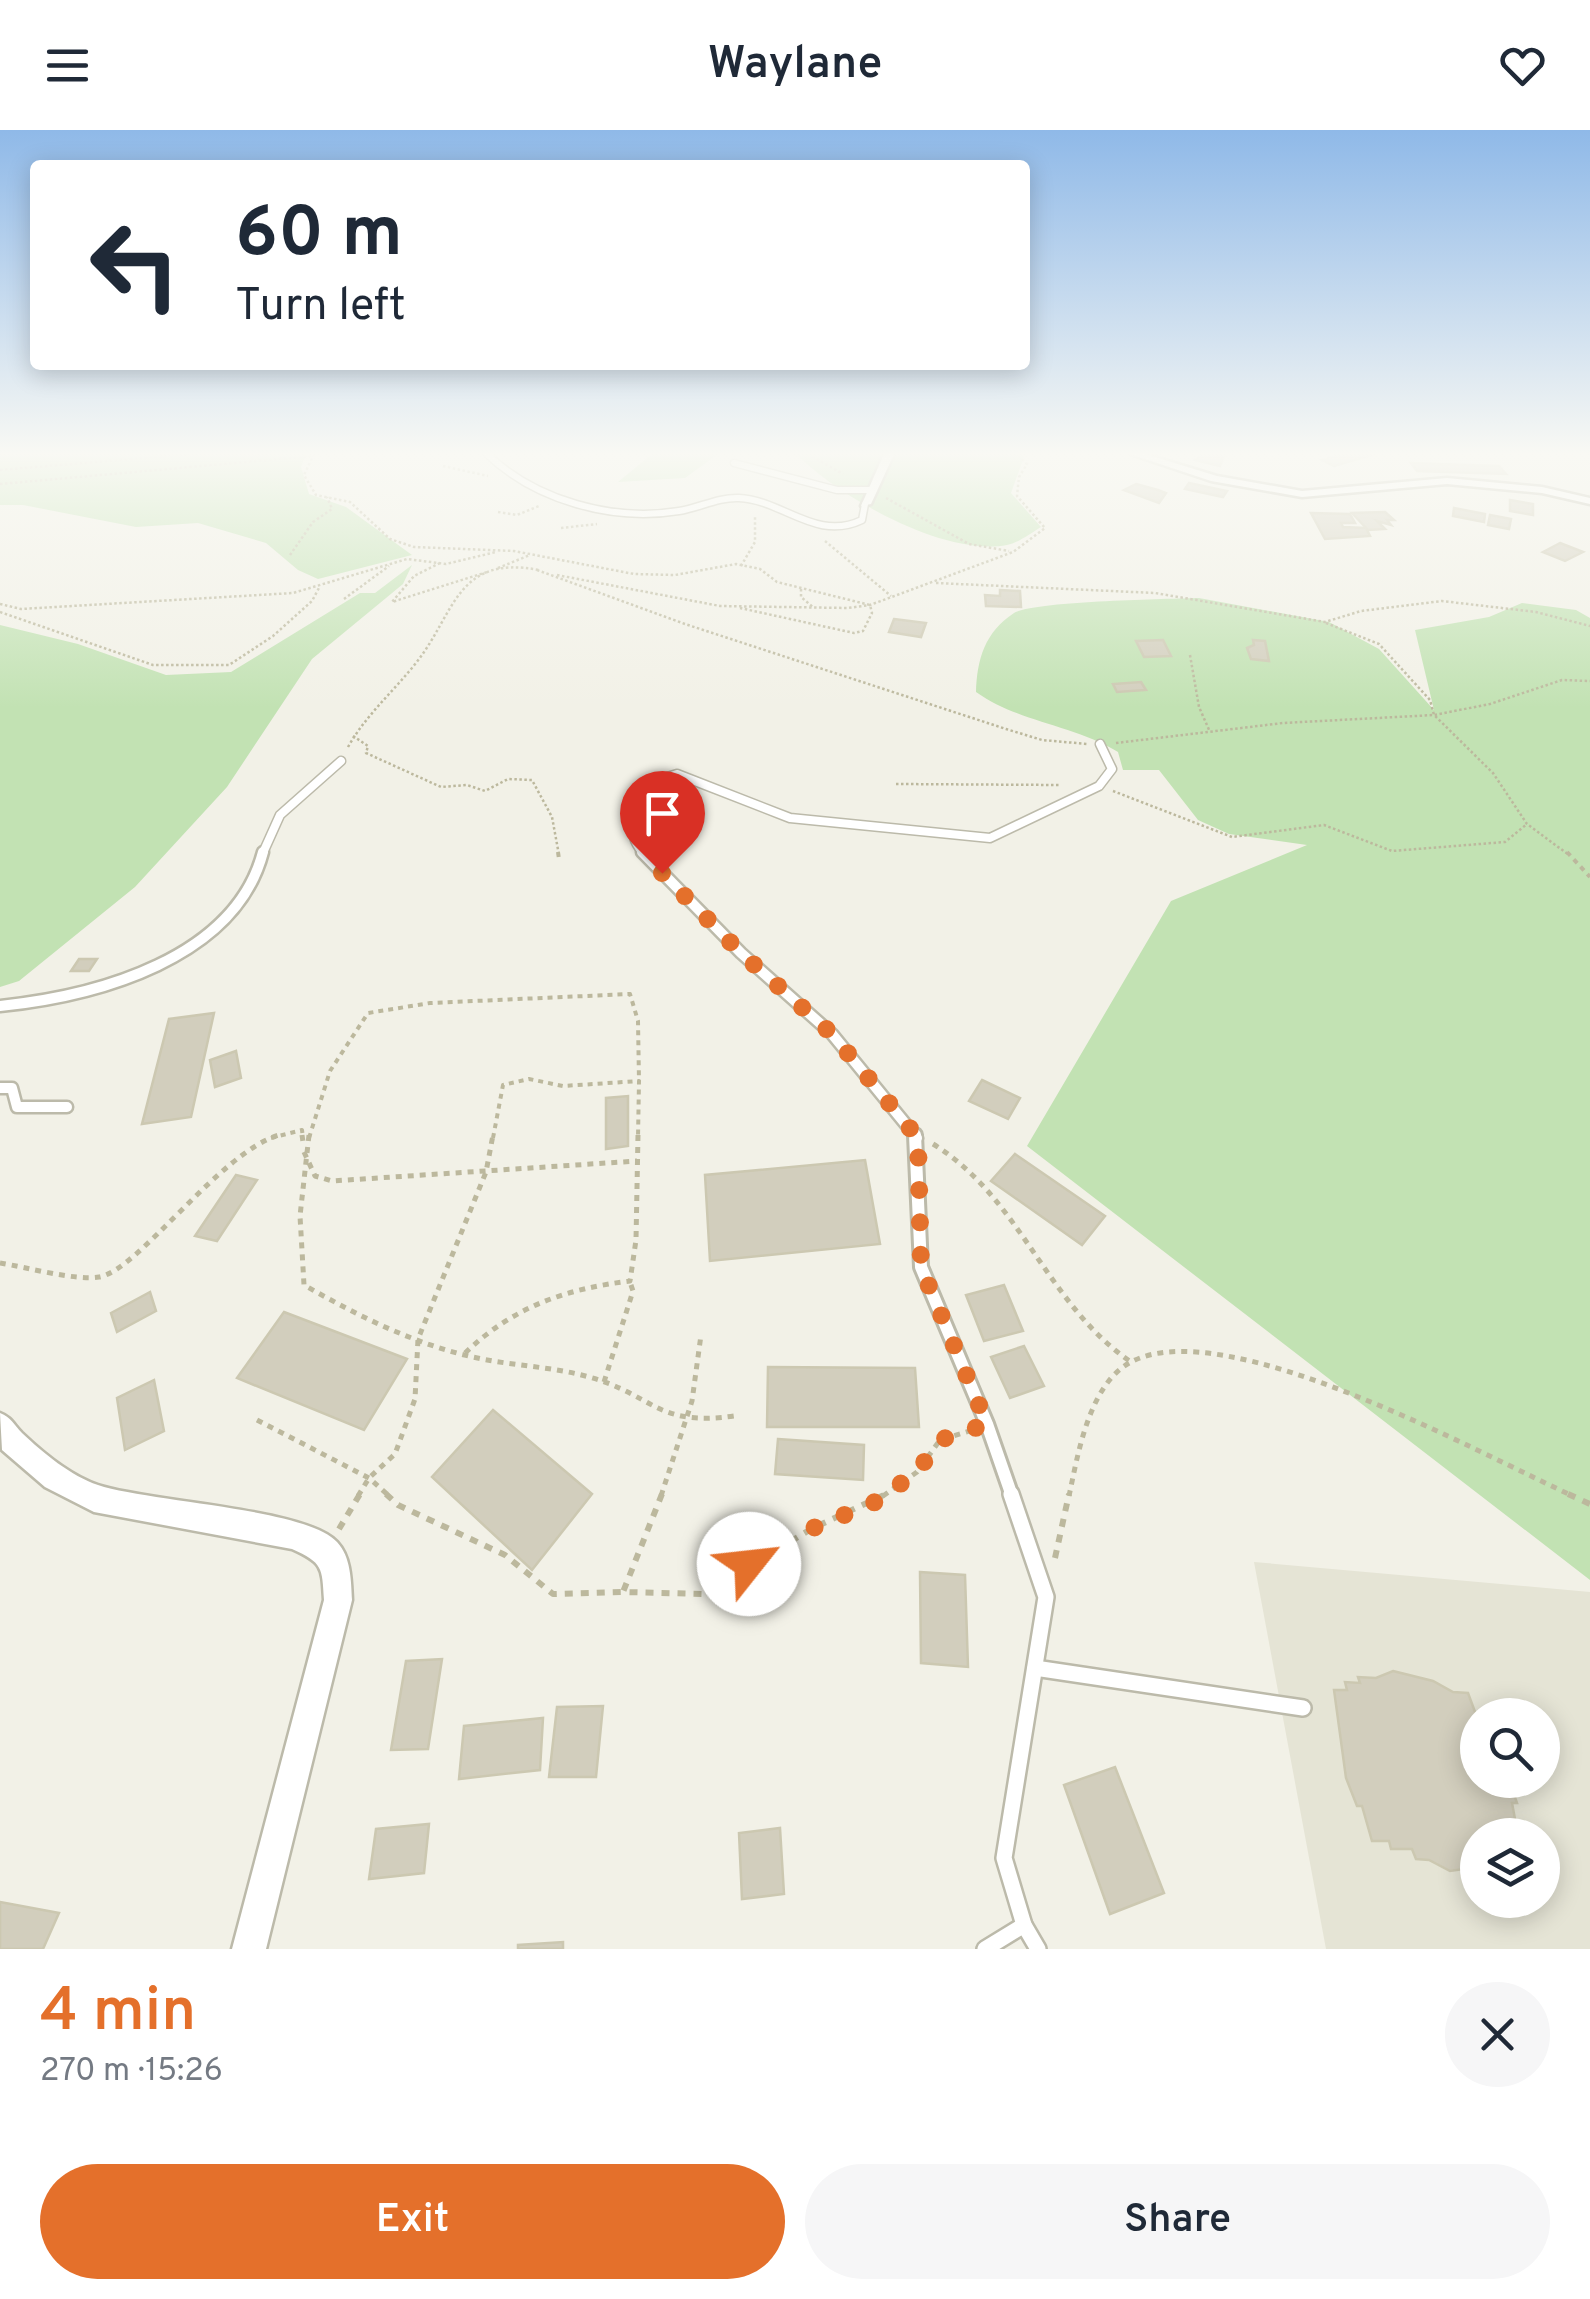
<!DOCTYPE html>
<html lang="en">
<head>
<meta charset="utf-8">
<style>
  :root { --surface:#fff; --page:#f6f6f7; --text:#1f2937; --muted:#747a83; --accent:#e4702b }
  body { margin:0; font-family:Overpass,sans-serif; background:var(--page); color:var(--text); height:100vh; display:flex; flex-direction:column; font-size:38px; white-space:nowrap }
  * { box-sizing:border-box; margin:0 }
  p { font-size:32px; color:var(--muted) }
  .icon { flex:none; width:55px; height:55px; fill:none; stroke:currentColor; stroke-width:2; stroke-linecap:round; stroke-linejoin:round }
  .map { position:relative; height:1819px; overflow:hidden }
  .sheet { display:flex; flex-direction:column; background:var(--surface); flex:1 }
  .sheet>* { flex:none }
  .guide { position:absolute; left:30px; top:30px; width:1000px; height:210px; border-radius:10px; box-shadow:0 5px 25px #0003; background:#fff; color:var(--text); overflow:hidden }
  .fabs { position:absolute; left:1460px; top:1568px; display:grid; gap:20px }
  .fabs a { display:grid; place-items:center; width:100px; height:100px; border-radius:50%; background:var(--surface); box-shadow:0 5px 25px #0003; font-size:50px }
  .pin { position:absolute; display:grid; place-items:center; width:85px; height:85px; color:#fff; margin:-102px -42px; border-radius:50% 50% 50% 0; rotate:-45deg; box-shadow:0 0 10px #0007 }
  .pin .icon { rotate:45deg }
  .me { position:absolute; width:110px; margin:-55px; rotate:61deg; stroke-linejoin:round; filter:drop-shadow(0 0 8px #0008) }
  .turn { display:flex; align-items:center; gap:35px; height:210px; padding:0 40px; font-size:45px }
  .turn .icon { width:130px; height:130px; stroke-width:2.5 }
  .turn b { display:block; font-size:70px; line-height:85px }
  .round { display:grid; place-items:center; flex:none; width:105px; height:105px; border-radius:52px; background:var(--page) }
  .overview { display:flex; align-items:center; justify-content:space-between; height:170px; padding:0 40px }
  h1 { font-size:60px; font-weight:600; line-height:75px; color:var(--accent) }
  .cta { display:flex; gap:20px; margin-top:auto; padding:20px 40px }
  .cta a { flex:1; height:115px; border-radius:60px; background:var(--accent); color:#fff; font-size:40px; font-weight:600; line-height:115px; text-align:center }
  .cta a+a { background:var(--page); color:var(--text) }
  header { display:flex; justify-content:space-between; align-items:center; height:130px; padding:0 40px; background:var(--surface); font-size:45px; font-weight:600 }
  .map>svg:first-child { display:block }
</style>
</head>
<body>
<header><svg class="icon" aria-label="menu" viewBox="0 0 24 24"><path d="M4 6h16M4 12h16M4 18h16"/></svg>Waylane<svg class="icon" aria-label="heart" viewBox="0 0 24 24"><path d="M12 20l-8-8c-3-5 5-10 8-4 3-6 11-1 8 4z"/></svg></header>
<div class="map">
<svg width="1590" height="1819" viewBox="0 0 1590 1819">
  <rect width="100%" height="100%" fill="#f2f1e7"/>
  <path fill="#e5e4d5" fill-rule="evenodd" d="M1254,1432L1590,1462V1819H1326ZM1478,1585H1542V1650H1478ZM1478,1705H1542V1770H1478Z"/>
  <g fill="#c2e2b3">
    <polygon points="0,324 306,324 301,337 309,364 346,377 412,425 318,449 298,440 266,413 198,393 136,397 23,375 0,375"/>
    <polygon points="652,324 718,324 685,348 618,352"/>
    <path d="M796,324H1021L1024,327L1011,363L1041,397C1031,403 1018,413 1007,415C944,427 839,367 796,324Z"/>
    <polygon points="412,435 403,454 312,529 227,657 135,757 19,851 0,857 0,495 78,514 166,545 231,542 360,463 375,463"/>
    <path d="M1199,468L1329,492L1379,519L1434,580L1415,500L1489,487L1522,473L1576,480L1590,488V1450L1027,1016L1171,771L1307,715L1229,704L1198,690L1159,640H1123L1118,622C1073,595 1018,592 976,562C977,529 985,502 1014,483C1034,471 1168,469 1199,468Z"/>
  </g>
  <g fill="#d2cebd" stroke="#ccc8b1" stroke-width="2.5">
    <polygon points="1215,324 1224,326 1220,336 1195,330 1203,324"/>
    <polygon points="1344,324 1375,324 1334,336 1322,330"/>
    <polygon points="1411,333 1499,336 1506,344 1417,341"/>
    <polygon points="1189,353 1227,361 1223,367 1185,359"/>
    <polygon points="1136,354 1158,360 1166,363 1159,373 1124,360"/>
    <polygon points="1510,370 1533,374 1533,385 1510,381"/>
    <polygon points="1454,378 1485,384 1484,392 1453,386"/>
    <polygon points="1385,382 1394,390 1387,390 1391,395 1377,391 1385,399 1368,400 1352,383"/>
    <polygon points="1311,383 1350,384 1355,393 1341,393 1343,397 1366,398 1370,406 1325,409"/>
    <polygon points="1490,385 1511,389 1509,399 1488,395"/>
    <polygon points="1560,413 1583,422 1565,431 1543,422"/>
    <polygon points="1000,460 1020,461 1021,477 986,476 985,465 1000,466"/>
    <polygon points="894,489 926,493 921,507 889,502"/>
    <polygon points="1163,510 1171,526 1144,527 1136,511"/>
    <polygon points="1253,510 1265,511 1269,531 1251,529 1247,518 1254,515"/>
    <polygon points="1141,552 1146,560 1117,562 1113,554"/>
    <polygon points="79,829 97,829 89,841 71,841"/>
    <polygon points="214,883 191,987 142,994 169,889"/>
    <polygon points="236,921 241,948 215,957 210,930"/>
    <polygon points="982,950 1020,968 1008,989 969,971"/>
    <polygon points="628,966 628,1016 606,1019 606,968"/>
    <polygon points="1015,1024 1105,1086 1082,1115 991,1051"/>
    <polygon points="865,1030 880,1114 710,1131 705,1045"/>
    <polygon points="236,1045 257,1050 217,1111 195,1106"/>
    <polygon points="1004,1155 1023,1201 984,1211 966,1165"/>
    <polygon points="150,1162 156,1181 117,1202 111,1183"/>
    <polygon points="284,1182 407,1229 364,1300 237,1248"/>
    <polygon points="1024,1216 1044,1256 1010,1268 991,1227"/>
    <polygon points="768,1237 915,1238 919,1297 767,1297"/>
    <polygon points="154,1250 164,1301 125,1320 117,1268"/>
    <polygon points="493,1280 592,1364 532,1440 432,1347"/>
    <polygon points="778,1309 864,1315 863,1350 775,1344"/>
    <polygon points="920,1442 965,1445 968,1537 921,1533"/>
    <polygon points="442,1529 428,1619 391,1620 406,1531"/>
    <polygon points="1393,1541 1433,1551 1453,1562 1468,1563 1478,1590 1478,1650 1509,1650 1517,1673 1512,1673 1518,1705 1478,1705 1478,1737 1450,1741 1429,1730 1416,1729 1412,1719 1391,1719 1389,1711 1372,1711 1362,1676 1357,1676 1346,1648 1334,1560 1347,1560 1345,1552 1360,1553 1358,1547 1376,1548"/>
    <polygon points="603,1576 596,1647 549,1647 557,1577"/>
    <polygon points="543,1588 540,1640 459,1649 464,1596"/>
    <polygon points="1115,1637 1164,1763 1110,1784 1064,1655"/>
    <polygon points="429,1694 424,1743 369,1749 376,1699"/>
    <polygon points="780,1698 784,1764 742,1769 739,1703"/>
    <polygon points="0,1772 59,1783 43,1819 0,1819"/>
    <polygon points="563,1812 563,1819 518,1819 518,1815"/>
  </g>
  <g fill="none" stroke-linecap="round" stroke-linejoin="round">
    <defs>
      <g id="service-far4">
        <path d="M487,324C535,370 612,392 679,381C699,378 718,367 739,368C783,370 816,412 862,390L865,374"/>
        <polyline points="734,333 837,360 872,360"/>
      </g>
      <g id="service-far3">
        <polyline points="262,725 280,685 341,631"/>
        <path d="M645,725C624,704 632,679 642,655L677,644L790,688L990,708L1099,656L1112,639L1100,614"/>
      </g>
      <g id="service-far2">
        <polyline points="642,722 741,823 832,904 917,1008"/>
        <path d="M0,876C97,866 235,829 263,722"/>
        <polyline points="0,958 12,958 17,977 67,977"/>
      </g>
      <polyline id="service-far1" points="915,1005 921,1137 987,1294 1012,1366"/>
      <g id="service">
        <polyline points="1011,1364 1046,1467 1004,1728 1024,1795 1038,1819"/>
        <polyline points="1035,1538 1303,1578"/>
        <polyline points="985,1819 1024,1795"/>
      </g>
      <g id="minor">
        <polygon points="884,324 894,324 871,374 861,376"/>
        <polygon points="1130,324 1145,324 1217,346 1302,361 1447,348 1542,357 1590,368 1590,374 1542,363 1447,354 1302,367 1211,351"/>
        <path d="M0,1283C11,1287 14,1295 22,1303C43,1323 71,1346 98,1355C148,1372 306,1378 337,1412C351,1427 351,1450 352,1470L266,1819H232L324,1470C322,1437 323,1433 292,1419L94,1382L45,1357L2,1320Z"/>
      </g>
    </defs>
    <use href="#service-far4" stroke="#bcbaaa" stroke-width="9"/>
    <use href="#service-far3" stroke="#bcbaaa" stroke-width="11"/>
    <use href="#service-far2" stroke="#bcbaaa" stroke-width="15"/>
    <use href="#service-far1" stroke="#bcbaaa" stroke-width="18"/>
    <use href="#service" stroke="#bcbaaa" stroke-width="20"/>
    <use href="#minor" stroke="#bcbaaa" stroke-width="5"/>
    <g stroke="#bcb89d" stroke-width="2.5" stroke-dasharray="2.5 2.5" stroke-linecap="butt">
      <polyline points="314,324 304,345 316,365 350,372 390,409 414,417 514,421 634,444 675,445 736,434 760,439 777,452 870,475 872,483 863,501 854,503 740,478"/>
      <polyline points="808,324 843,344"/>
      <polyline points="443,336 488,346"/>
      <polyline points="0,340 191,324"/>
      <polyline points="0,354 313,326"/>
      <polyline points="886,368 969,414 1009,421"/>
      <polyline points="498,382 517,385 539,376"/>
      <polyline points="561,398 597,394"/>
      <polyline points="825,411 891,466"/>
      <polyline points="290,425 313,392 332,379 327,367"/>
      <polyline points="440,433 414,446 392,472 487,442"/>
      <polyline points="741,436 755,412 755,385"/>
      <polyline points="498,438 530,425"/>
      <polyline points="537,440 685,494 1006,599 1042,610 1087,614"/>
      <polyline points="557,445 720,476 848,478 870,475 1013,422 1045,398 1017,366 1019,347 1027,334 1017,324"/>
      <polyline points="936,453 1155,463 1325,492 1361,481 1442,471 1536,482 1590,496"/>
      <polyline points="801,459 801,467 814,478"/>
      <polyline points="344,469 389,436"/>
      <polyline points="0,474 21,479 293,463 407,429 446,434 496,422"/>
      <polyline points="0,482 153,535 229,535 273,506 312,471 320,456"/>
      <polyline points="1326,493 1379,514 1430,570 1434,585 1493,643 1527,694 1569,725"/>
      <polyline points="1190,525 1199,577 1210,602"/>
      <polyline points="353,606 368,616 366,623 441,657 467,655 485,661 508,649 532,650 552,687 559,725"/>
      <polyline points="1116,613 1283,593 1434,585 1490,574 1562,550 1590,551"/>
      <path d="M348,617C366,585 393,562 416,533C455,484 456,424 539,440"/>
      <polyline points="896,654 1060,655"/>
      <polyline points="1113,661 1232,707 1324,695 1392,721 1505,712 1527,694"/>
    </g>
    <g stroke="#bcb89d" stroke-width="4" stroke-dasharray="5 5" stroke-linecap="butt">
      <polyline points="558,722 559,729"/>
      <polyline points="1567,722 1590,747"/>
      <polyline points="271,1008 302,1000 303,1008"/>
      <polyline points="309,1008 330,941 368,883 430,873 630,864 638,891 639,951"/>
      <polyline points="493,1008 503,955 529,949 563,956 639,951 638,1008"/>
    </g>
    <g stroke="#bcb89d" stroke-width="5" stroke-dasharray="6 6" stroke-linecap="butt">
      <polyline points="302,1005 303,1012"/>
      <path d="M309,1005L300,1086L304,1155C360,1187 418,1216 482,1229C517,1236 554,1237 589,1247C654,1265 656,1297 734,1286"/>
      <path d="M933,1014C1021,1068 1046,1174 1131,1232"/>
      <polyline points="304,1022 315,1046 332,1051 637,1031"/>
      <path d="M0,1133C26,1137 75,1151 99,1147C138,1141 220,1022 279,1005"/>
      <path d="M465,1223C513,1177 565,1159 630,1151L636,1110L638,1005"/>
      <polyline points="604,1252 633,1161 630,1152"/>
      <polyline points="257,1290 369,1348 389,1366"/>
      <polyline points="358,1366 369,1348 395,1324 415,1269 418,1209 486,1042 493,1005"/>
      <polyline points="661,1366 692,1271 701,1205"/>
      <polyline points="883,1366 917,1342 940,1310 973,1300"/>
      <path d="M1069,1366C1078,1324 1089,1254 1131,1232C1225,1182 1480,1324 1573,1366"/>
    </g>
    <g stroke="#bcb89d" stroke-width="6" stroke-dasharray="8 8" stroke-linecap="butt">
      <polyline points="386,1364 398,1375 505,1425 553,1464 622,1462"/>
      <polyline points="662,1364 623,1462 705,1464 811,1399 886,1364"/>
      <polyline points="1568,1364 1590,1374"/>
      <polyline points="339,1399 360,1364"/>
      <polyline points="1055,1428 1069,1364"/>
    </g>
    <use href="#service-far4" stroke="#fff" stroke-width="6"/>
    <use href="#service-far3" stroke="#fff" stroke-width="8"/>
    <use href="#service-far2" stroke="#fff" stroke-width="10"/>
    <use href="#service-far1" stroke="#fff" stroke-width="12"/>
    <use href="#service" stroke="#fff" stroke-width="15"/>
    <use href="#minor" fill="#fff" fill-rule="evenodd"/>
  </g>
  <linearGradient id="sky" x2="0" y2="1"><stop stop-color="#8fb9e8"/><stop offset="0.56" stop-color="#f9f9f4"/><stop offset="1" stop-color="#f9f9f4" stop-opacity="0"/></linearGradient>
  <rect width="1590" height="578" fill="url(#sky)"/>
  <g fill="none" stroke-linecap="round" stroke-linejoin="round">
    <polyline stroke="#e4702b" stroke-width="18" stroke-dasharray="0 32.4" points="662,743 741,823 832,904 918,1008 921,1137 987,1294 940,1310 917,1342 875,1372 811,1399 749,1434"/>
  </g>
</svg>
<div class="fabs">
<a><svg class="icon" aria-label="search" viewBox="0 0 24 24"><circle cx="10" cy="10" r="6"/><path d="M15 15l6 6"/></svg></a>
<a><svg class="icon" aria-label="layers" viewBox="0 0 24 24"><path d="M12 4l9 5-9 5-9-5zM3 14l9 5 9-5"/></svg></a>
</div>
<div class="pin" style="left:662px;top:743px;background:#d93025"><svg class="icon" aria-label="arrive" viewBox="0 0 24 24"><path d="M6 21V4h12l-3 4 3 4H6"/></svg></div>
<svg class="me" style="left:749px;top:1434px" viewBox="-20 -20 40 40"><circle r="19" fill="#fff"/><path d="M0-13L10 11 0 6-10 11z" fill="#e4702b"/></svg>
<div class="guide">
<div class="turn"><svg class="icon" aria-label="left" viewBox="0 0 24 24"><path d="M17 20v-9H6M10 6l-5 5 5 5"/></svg><div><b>60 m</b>Turn left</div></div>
</div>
</div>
<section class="sheet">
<div class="overview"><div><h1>4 min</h1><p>270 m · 15:26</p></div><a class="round"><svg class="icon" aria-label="close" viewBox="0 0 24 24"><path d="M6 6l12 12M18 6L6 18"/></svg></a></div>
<div class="cta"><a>Exit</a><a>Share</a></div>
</section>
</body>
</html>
